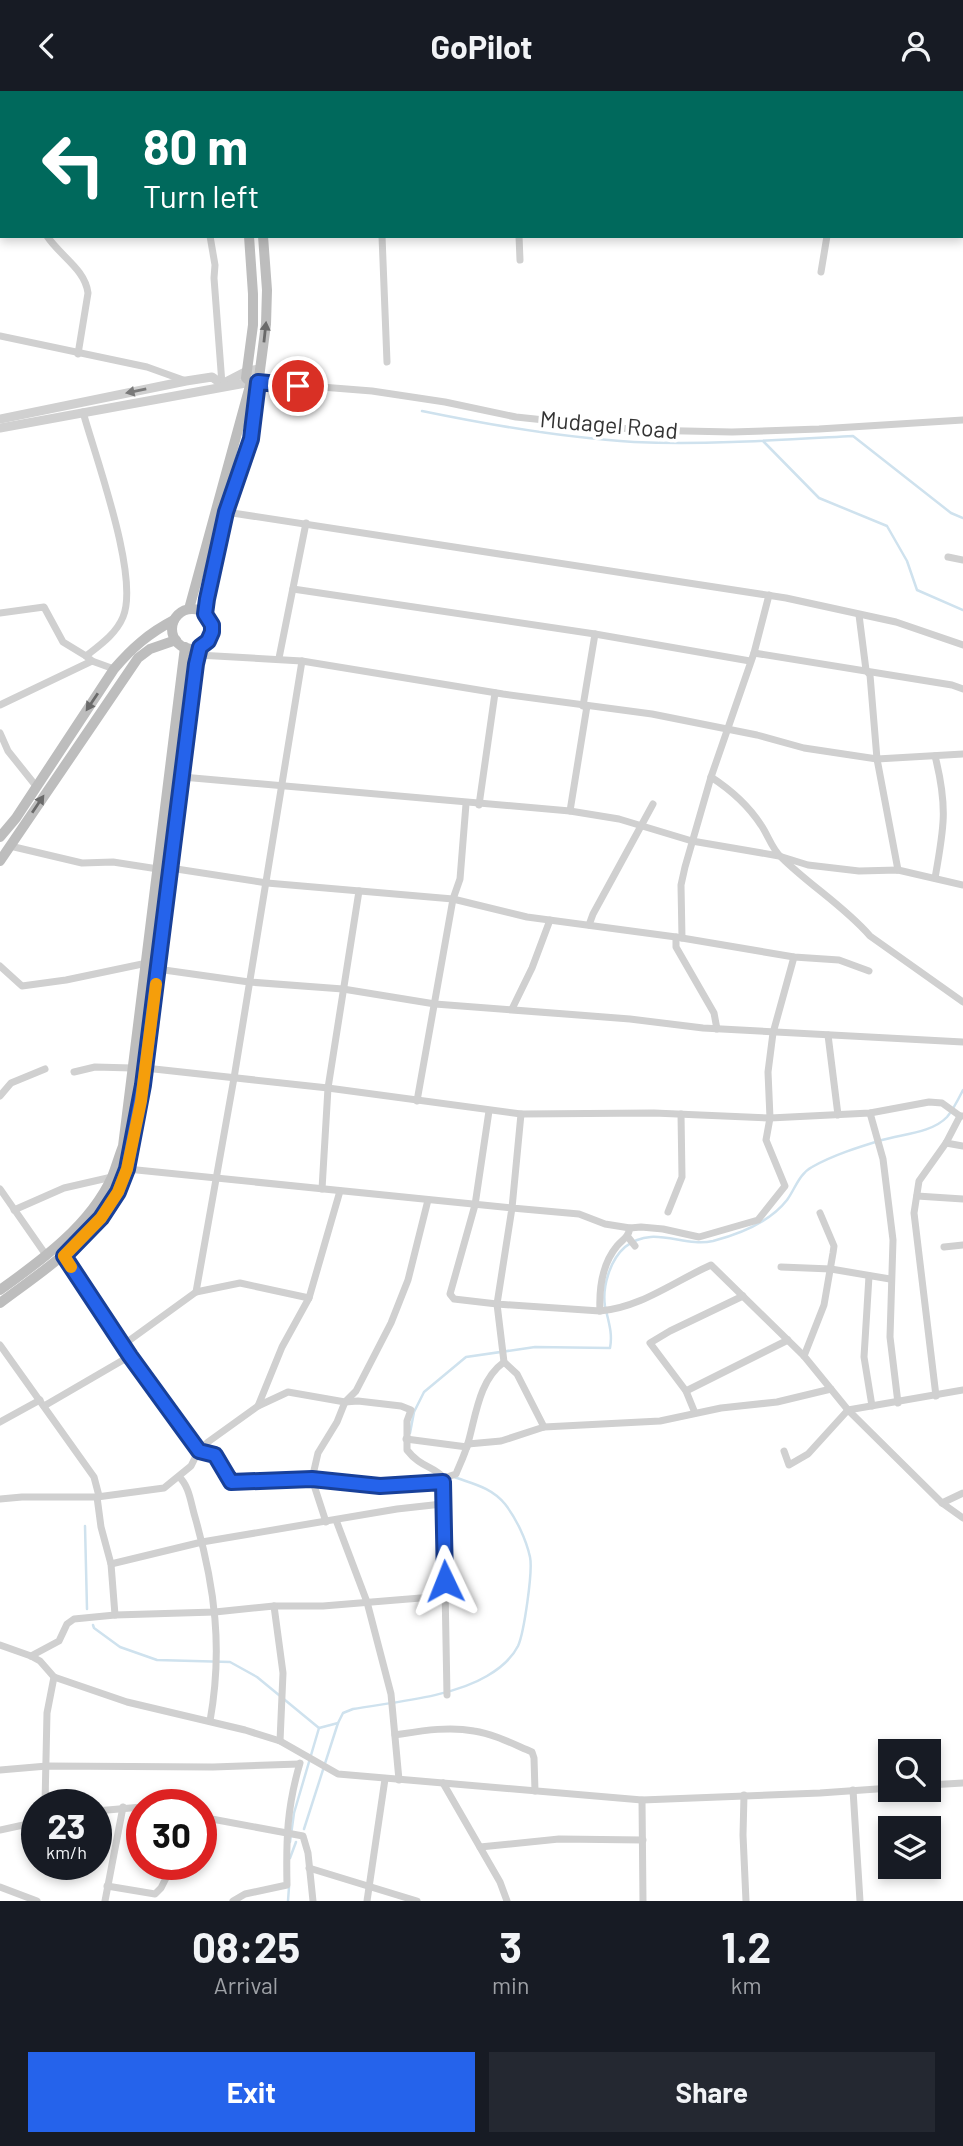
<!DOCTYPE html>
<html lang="en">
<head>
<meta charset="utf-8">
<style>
  :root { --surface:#171b24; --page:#242831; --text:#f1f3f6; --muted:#9ea1a6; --accent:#2563eb }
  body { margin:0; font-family:Barlow,sans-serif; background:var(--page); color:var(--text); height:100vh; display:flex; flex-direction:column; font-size:26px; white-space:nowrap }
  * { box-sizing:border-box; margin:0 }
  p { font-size:23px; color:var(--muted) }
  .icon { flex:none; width:38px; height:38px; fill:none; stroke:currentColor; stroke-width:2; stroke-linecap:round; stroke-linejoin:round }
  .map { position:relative; height:1810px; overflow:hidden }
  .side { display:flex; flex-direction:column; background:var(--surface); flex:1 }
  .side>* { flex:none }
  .guide { position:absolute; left:0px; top:0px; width:964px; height:147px; box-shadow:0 4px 10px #0003; background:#00695c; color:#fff; overflow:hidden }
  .tools { position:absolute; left:878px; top:1648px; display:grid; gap:14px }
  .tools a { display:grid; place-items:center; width:63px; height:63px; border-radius:0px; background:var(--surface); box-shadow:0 4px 10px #0003; font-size:35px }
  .speed { position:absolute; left:21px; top:1698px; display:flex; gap:14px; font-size:35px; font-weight:700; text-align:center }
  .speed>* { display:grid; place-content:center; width:91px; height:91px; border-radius:50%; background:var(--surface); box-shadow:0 4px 10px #0003; line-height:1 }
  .speed small { font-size:18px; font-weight:400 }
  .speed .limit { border:10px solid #d22; background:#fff; color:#111 }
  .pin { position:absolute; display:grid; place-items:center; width:60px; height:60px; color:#fff; margin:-30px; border:4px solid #fff; border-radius:50%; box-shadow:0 2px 7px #0007 }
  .me { position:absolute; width:77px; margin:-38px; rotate:358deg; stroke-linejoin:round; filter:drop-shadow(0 0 5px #0008) }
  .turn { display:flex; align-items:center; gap:24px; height:147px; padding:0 28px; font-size:32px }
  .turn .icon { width:91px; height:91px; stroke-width:2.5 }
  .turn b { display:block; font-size:49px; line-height:60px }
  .eta { display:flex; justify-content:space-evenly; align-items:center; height:119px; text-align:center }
  .eta b { font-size:42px; font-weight:700; line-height:49px }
  .action { display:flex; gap:14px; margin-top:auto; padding:14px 28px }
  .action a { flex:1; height:80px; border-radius:0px; background:var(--accent); color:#fff; font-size:28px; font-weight:700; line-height:80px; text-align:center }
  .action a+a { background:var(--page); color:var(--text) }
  header { display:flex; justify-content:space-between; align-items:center; height:91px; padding:0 28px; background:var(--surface); font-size:32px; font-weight:700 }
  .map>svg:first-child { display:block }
</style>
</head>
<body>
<header><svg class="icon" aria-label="back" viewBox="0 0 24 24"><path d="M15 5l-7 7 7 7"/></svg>GoPilot<svg class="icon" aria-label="person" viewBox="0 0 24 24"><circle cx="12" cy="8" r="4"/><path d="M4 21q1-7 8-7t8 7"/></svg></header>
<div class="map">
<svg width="963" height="1810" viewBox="0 0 963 1810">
  <rect width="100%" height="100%" fill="#fff"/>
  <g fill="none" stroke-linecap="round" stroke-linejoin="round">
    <g stroke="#cfe2ee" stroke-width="2.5">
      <path d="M422,320C490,334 565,347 634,351C707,354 780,349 853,345L951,422L963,427"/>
      <polyline points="763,350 819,407 887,435 907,470 917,499 963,519"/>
      <path d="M410,1342L414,1321L424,1301L466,1266L535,1256L610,1257C613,1242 608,1229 605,1215C602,1196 610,1169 625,1156C653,1133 683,1157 713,1150C740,1143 769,1132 787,1109C795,1098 799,1083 812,1076C833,1064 859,1056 882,1049C902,1043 932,1042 947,1026C953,1019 959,1007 963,999"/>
      <polyline points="85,1435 87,1518"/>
      <polyline points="93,1534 94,1537 120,1556 157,1569 230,1571 257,1586 319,1637"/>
      <polyline points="304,1738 338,1632"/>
      <path d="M290,1751L294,1722L319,1637L338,1632L343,1622L353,1618C394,1611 452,1606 487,1585C499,1578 512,1567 518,1555C524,1542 533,1480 530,1466C526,1448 516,1427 505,1413C491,1396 473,1393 454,1386"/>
      <polyline points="290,1767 296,1751"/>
      <polyline points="288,1810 289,1796"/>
    </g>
    <g stroke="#d0d0d0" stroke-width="7">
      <polyline points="176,0 177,2"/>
      <polyline points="374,0 375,2"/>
      <polyline points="431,0 431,2"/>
      <polyline points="517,0 518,2"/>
      <polyline points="751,0 751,2"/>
      <polyline points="834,0 834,2"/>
      <polyline points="28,2 36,0"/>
      <polyline points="144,2 147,0"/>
      <polyline points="938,2 954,0"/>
      <polyline points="0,10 2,9"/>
      <polyline points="0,18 2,26"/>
      <polyline points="962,65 963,65"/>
      <polyline points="0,96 2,95"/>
      <path d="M47,145C60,165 85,178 88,202L78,263"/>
      <polyline points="210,145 215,174 214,187 222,293"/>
      <polyline points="382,145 387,271"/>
      <polyline points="519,145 520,169"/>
      <polyline points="821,181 827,145"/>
      <polyline points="0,245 147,276 186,290"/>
      <polyline points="258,291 372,300 445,311 516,326 639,339 732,341 819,338 963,329"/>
      <path d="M83,321C95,365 140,486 123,526C116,543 100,554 86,565L92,570"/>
      <polyline points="226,421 786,507 896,531 963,554"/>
      <polyline points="948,466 963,469"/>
      <polyline points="293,498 595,543 750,570"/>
      <polyline points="0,522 44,516 63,551 86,565"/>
      <polyline points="859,524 866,579 870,584 877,668 898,779"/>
      <polyline points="754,562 952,594 963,598"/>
      <polyline points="198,564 302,570 503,603 652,623 757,644 804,657 877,668 963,663"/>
      <polyline points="279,567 306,432"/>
      <polyline points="0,614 92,570 114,578"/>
      <polyline points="583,615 595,543"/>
      <polyline points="0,642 8,660 36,695"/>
      <polyline points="182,686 570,720 619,728 692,750 779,765 808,774 859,780 898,779 963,794"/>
      <path d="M711,686C731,699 748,714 761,734C768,744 772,758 781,766C809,794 844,815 870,845L963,911"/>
      <polyline points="479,714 495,602"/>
      <polyline points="570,720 587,615"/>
      <polyline points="10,755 82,772 113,771 158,778"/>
      <polyline points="170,777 267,792 453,808 527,826 676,846 794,866 839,869 869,880"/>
      <path d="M935,787C944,737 948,716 935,665"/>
      <polyline points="589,834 593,823 653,713"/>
      <polyline points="676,846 676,856 714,922 717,938"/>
      <polyline points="682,847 681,794 685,776 711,686 754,562 769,504"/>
      <polyline points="0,875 22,895 66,889 147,872"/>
      <polyline points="157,878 249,891 343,898 435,913 630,928 703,937 963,951"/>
      <polyline points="512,918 532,877 550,829"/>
      <polyline points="828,944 838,1024"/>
      <polyline points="145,977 328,997 521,1023 654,1022 770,1027 870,1022 929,1011 942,1012 960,1025"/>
      <polyline points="74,981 95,976 132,977"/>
      <polyline points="0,1005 11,992 45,978"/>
      <polyline points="417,1010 453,808 460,788 466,713"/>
      <polyline points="489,1020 475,1114 450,1203 454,1208 497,1213 504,1271 517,1283 544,1336"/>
      <polyline points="870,1022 883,1068 893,1149 890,1246 898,1312"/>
      <polyline points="521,1023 512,1117 579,1123 605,1133 630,1137 641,1136 663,1138 699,1146 758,1129 785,1095 766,1049 770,1027 768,981 773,942 794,866"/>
      <polyline points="946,1052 963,1055"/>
      <path d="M127,1078L512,1117L497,1213L600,1220C640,1217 675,1190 711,1174L804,1265L848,1319L942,1412L963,1427"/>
      <polyline points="0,1098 46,1164"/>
      <polyline points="322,1098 328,997 359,800"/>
      <polyline points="917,1105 963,1108"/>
      <polyline points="14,1119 64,1097 112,1086"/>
      <polyline points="668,1121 682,1086 681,1023"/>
      <polyline points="628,1146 635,1155"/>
      <polyline points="944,1156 963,1154"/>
      <polyline points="63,1165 130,1265 199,1359 215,1364 231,1391 312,1388 380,1395 443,1391"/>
      <polyline points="781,1176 831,1178 890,1188"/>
      <polyline points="869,1185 864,1266 872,1315"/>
      <polyline points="196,1201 234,987 302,570"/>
      <path d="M600,1220C599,1198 602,1173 617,1155C623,1148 628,1147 630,1137"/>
      <polyline points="0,1254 94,1386 99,1405"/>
      <polyline points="123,1254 196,1201 240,1192 309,1207"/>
      <polyline points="804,1265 824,1214 833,1162 834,1155 820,1122"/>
      <polyline points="686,1300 788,1249"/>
      <polyline points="936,1305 914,1122 919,1090 946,1052 960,1025 963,1025"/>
      <polyline points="44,1315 130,1265"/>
      <polyline points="258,1315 282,1256 309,1207 340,1100"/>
      <polyline points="695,1322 686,1300 650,1252 670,1240 743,1205"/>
      <polyline points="0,1331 40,1309"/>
      <polyline points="406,1348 467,1356"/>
      <polyline points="468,1353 501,1350 544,1336 660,1330 721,1317 777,1311 831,1298"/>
      <polyline points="784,1360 789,1374 808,1363 848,1319 963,1299"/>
      <path d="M179,1386C189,1394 191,1413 195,1426C215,1496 223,1558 210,1630"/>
      <path d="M444,1387L456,1383C460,1373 465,1363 468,1352C476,1324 479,1289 504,1271"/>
      <polyline points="443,1388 447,1604"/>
      <polyline points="97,1406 101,1436 111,1473 115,1524 215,1521 274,1515 323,1515 445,1505"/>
      <path d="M0,1408L22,1406H97L164,1397L191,1375L199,1359L208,1351L258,1315L288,1301L345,1311L358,1310L401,1315L411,1319L407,1330V1359C421,1377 432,1374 444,1387"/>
      <polyline points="942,1412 963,1402"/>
      <polyline points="336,1429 367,1511 391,1603 399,1689"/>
      <polyline points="326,1431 312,1388 318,1362 337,1331 345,1311 356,1300 391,1232 408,1189 428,1109"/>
      <polyline points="111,1473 202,1451 397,1418 442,1413"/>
      <polyline points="274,1515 283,1582 280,1650"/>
      <polyline points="0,1554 31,1565 40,1570 54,1586 127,1611 245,1639 280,1650 338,1683 642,1709 820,1702 891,1697"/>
      <polyline points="31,1565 59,1550 67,1533 74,1528 115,1524"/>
      <path d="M395,1644C421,1640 448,1635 474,1640C494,1643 513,1653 532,1661L534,1667L535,1700"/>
      <polyline points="0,1679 47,1675 213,1676 299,1673"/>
      <polyline points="443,1692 500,1791 507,1810"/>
      <polyline points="929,1694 963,1692"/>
      <polyline points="853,1699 860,1810"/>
      <polyline points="744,1704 743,1744 746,1810"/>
      <polyline points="642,1709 643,1810"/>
      <polyline points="45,1713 47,1622 54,1586"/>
      <polyline points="96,1720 142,1716"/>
      <polyline points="201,1726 303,1745 308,1762 313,1810"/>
      <polyline points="0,1739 37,1731"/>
      <polyline points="480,1756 559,1748 643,1749"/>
      <polyline points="309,1777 417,1810"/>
      <polyline points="107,1795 155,1803 161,1797 173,1773"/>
      <polyline points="0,1796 37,1810"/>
      <polyline points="105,1810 123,1716"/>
      <path d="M233,1810L245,1803L287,1794C286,1748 287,1716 300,1672"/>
      <polyline points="367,1810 385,1688"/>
    </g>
    <g stroke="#d0d0d0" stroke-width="9">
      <polyline points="0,328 186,290 212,286 222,293 247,280 260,278"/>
      <polyline points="0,337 251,291 256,294"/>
    </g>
    <g stroke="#bdbdbd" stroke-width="10">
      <polyline points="238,0 238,2"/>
      <polyline points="252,0 252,2"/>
      <polyline points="189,518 251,291 246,287 253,234 253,203 249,145"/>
      <circle cx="192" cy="538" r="20"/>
      <polyline points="205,523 226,421 251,348 266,233 267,199 263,145"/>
      <path d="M0,746L16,727L114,578C132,557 149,542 174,529"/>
      <polyline points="0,770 138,567 150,558 176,549"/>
      <path d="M0,1199C42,1169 90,1134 112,1086C116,1076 119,1065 123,1055L185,556"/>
      <path d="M0,1212C49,1175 106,1141 126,1080C133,1058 136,1033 141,1010L196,574L200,556"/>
    </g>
  </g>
  <defs><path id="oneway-solid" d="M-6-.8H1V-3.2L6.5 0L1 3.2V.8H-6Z" transform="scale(1.75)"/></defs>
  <g fill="#6a6a6a">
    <use href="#oneway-solid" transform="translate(265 241) rotate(-84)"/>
    <use href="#oneway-solid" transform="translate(92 611) rotate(124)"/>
    <use href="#oneway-solid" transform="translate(38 713) rotate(-56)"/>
  </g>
  <use fill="#7a7a7a" href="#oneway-solid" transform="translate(136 300) rotate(168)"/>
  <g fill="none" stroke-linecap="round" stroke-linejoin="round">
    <defs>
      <polyline id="route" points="298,295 258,291 251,348 226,421 207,508 205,523 212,534 212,541 208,550 200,556 196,573 143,994 127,1078 118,1101 101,1127 64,1165 130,1265 199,1360 215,1364 231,1391 312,1388 380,1395 443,1391 445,1490"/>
    </defs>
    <use href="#route" stroke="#184099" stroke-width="18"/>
    <use href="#route" stroke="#2563eb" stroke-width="12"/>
    <polyline stroke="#f59e0b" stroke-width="12" points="71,1176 64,1165 101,1127 118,1101 127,1078 141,1010 156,893"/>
  </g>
  <g text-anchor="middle" stroke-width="7" stroke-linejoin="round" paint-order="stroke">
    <g font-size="23" fill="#333" stroke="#fff">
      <text transform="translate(609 334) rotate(5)" y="8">Mudagel Road</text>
    </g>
  </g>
</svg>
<div class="tools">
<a><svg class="icon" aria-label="search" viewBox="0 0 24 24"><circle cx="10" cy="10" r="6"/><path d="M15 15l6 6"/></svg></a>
<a><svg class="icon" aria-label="layers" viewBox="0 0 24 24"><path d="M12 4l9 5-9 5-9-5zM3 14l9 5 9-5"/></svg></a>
</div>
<div class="speed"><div>23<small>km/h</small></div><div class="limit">30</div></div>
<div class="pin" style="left:298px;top:295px;background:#d93025"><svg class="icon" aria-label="arrive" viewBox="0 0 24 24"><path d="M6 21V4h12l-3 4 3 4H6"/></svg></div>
<svg class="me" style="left:445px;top:1490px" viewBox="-20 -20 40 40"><path d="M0-17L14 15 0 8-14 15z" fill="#2563eb" stroke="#fff" stroke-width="4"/></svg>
<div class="guide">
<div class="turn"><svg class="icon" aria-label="left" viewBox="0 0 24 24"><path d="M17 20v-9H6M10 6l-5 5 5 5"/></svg><div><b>80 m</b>Turn left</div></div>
</div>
</div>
<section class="side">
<div class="eta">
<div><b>08:25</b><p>Arrival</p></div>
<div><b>3</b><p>min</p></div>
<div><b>1.2</b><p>km</p></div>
</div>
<div class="action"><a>Exit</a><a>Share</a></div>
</section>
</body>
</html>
